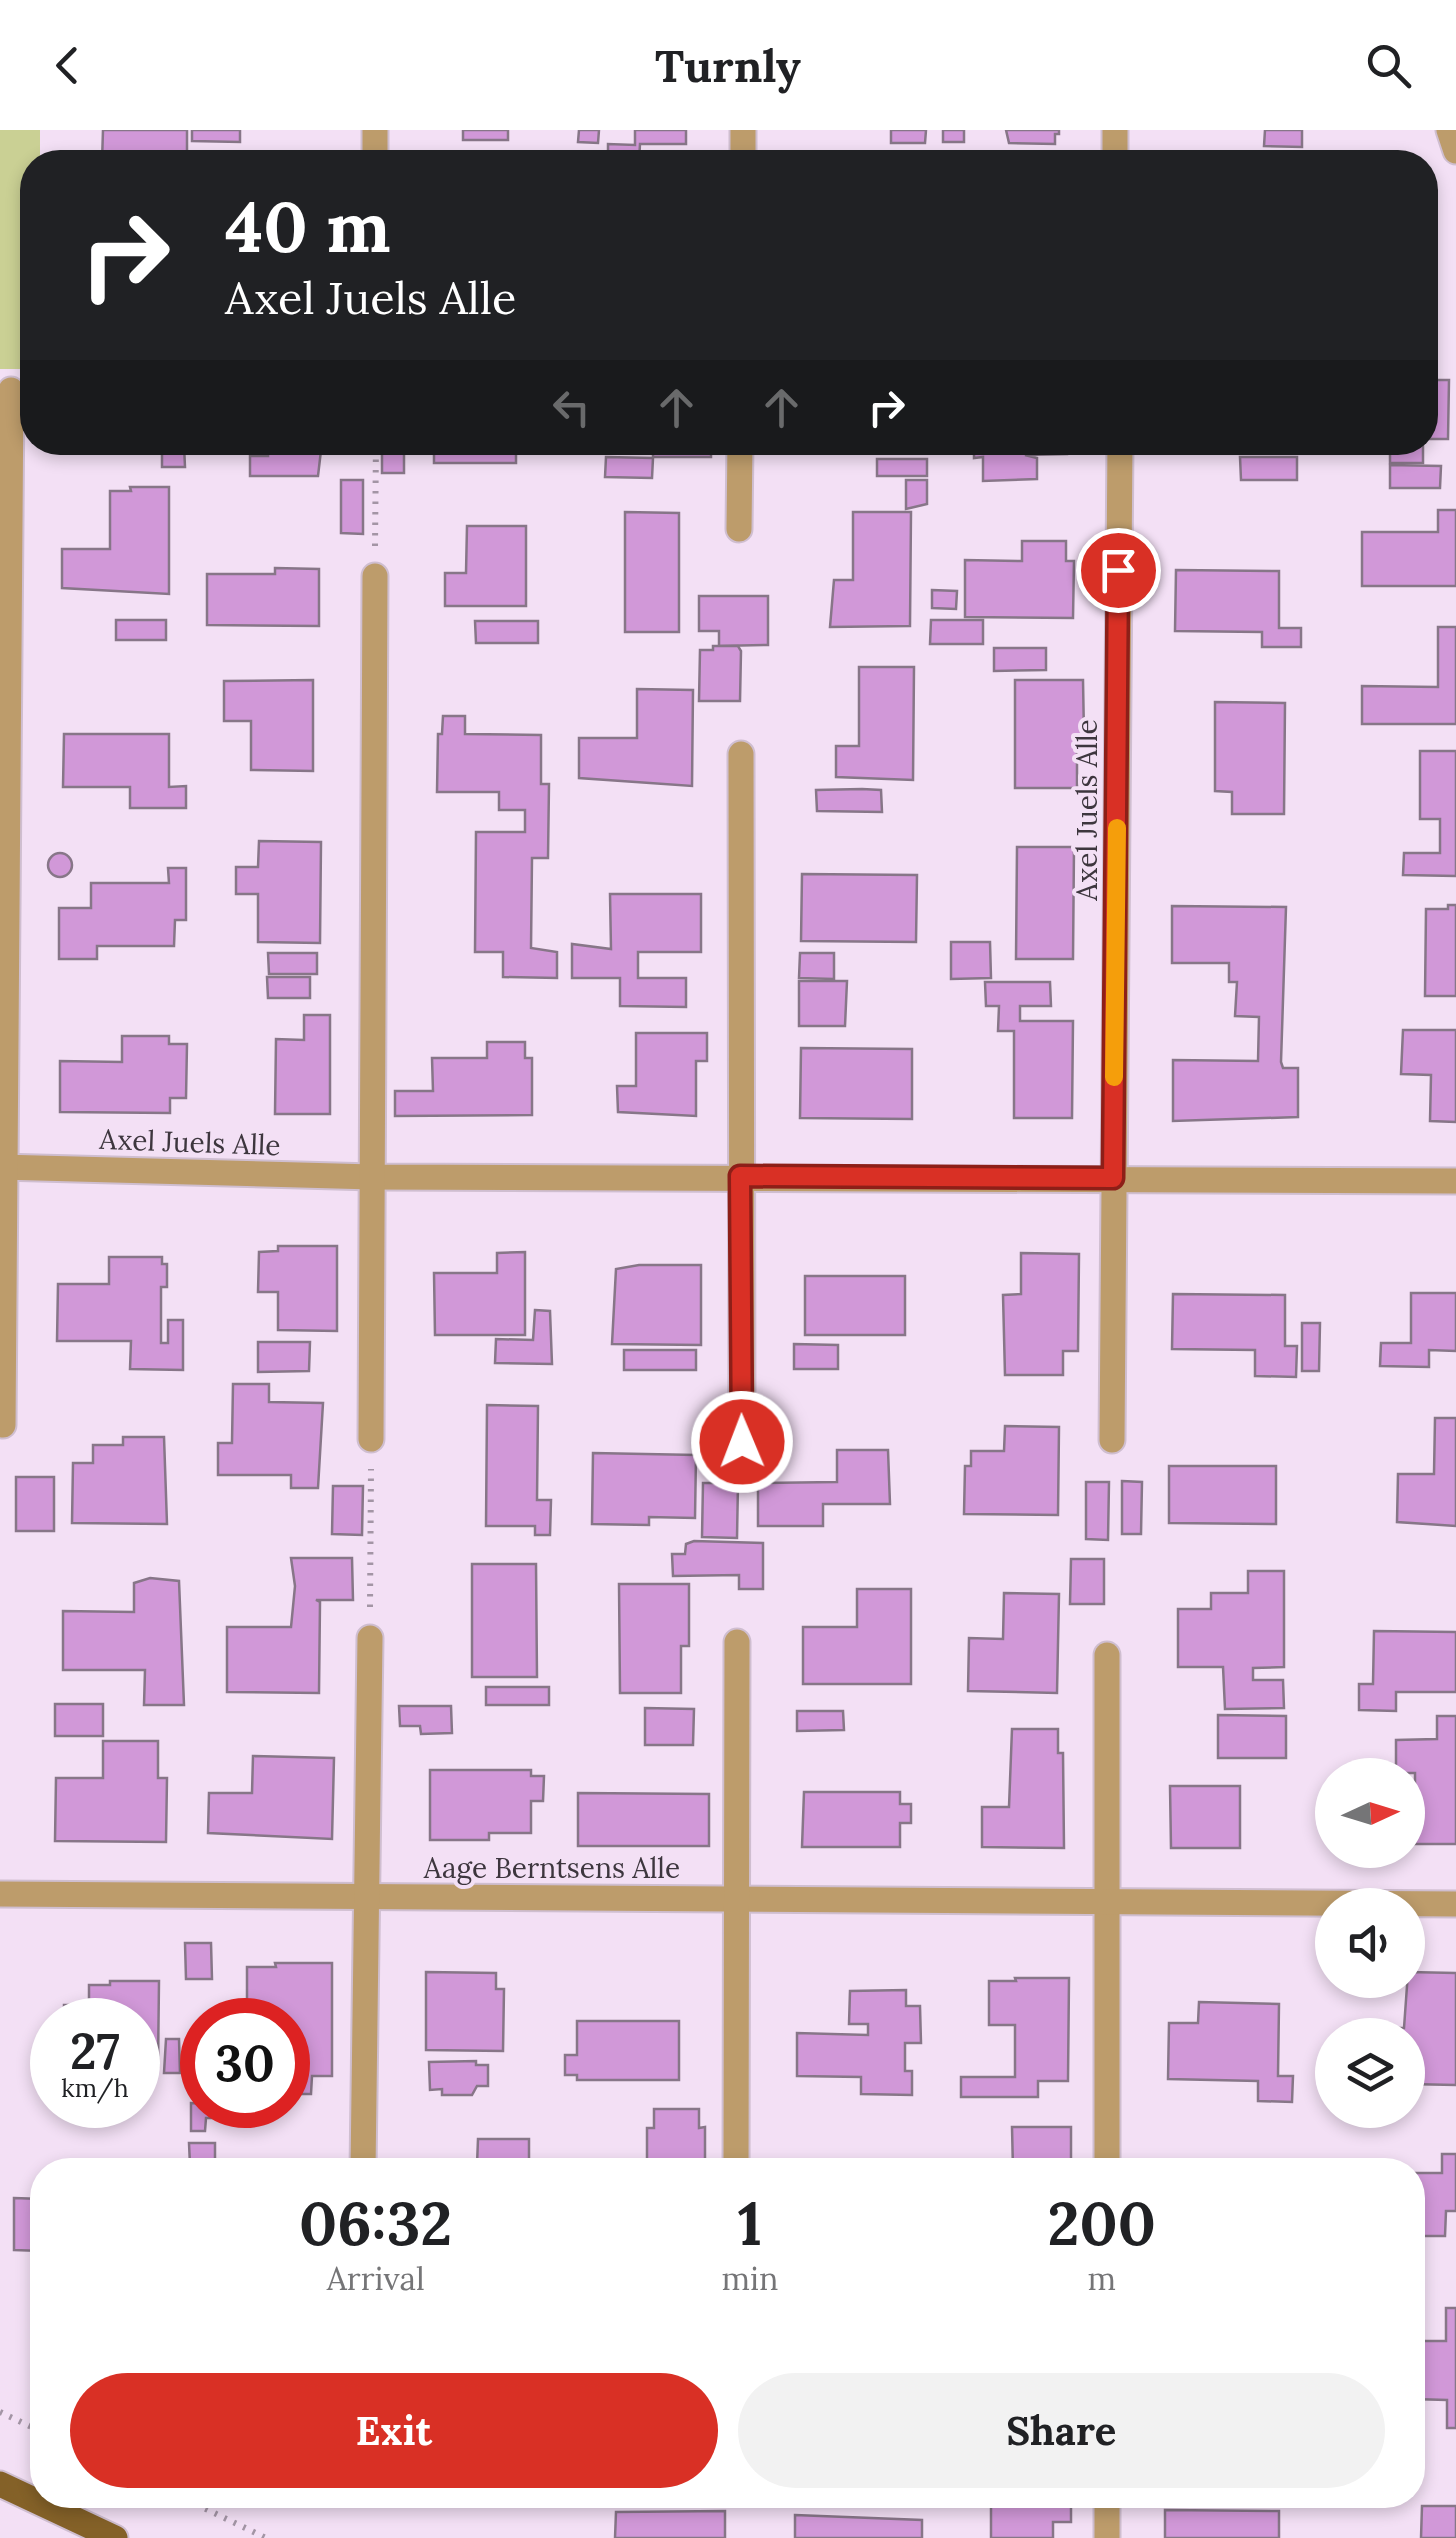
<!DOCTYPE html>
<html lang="en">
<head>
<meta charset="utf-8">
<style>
  :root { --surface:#fff; --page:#f2f2f2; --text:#202124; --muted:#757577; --accent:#d93025 }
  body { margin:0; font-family:Lora,serif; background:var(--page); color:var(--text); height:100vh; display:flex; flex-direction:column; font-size:38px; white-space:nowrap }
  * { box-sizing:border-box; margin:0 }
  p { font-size:32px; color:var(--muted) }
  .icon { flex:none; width:55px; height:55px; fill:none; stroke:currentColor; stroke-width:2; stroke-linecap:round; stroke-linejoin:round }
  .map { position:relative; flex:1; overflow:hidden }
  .drawer { position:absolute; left:30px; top:2028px; width:1395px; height:350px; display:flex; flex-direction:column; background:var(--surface); border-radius:40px; box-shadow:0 5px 15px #0003 }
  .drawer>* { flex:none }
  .banner { position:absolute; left:20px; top:20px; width:1418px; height:305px; border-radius:40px; box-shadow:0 5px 15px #0003; background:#202124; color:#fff; overflow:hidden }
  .needle { width:65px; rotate:86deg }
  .fabs { position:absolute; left:1315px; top:1628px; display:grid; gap:20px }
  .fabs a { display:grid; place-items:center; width:110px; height:110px; border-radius:50%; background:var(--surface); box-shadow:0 5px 15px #0003; font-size:50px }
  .speed { position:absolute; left:30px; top:1868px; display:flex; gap:20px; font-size:50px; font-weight:700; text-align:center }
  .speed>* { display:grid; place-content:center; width:130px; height:130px; border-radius:50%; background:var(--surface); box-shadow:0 5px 15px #0003; line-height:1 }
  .speed small { font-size:25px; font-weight:400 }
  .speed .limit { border:15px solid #d22; background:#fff; color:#111 }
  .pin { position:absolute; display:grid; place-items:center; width:85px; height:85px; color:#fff; margin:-42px; border:5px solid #fff; border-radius:50%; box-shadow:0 2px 10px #0007 }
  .me { position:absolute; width:110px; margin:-55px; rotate:359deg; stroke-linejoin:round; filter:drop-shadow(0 0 8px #0008) }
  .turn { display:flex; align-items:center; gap:35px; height:210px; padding:0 40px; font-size:45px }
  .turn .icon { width:130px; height:130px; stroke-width:2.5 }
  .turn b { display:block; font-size:70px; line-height:85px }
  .lanes { display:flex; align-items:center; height:95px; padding:0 40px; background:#0003; justify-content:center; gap:50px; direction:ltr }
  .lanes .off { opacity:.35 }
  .eta { display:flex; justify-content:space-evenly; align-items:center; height:170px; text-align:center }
  .eta b { font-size:60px; font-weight:700; line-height:70px }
  .action { display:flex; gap:20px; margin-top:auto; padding:20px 40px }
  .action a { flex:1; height:115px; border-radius:60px; background:var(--accent); color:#fff; font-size:40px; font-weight:700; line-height:115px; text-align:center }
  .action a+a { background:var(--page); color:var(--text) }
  header { display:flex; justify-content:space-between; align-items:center; height:130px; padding:0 40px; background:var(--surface); font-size:45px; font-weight:700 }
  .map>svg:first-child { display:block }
</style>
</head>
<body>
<header><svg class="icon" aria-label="back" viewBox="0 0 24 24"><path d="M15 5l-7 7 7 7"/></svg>Turnly<svg class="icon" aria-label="search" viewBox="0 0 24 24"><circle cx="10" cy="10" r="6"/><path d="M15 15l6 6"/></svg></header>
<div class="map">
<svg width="1456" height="2408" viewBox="0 0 1456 2408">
  <rect width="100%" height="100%" fill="#f3e0f5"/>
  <polygon fill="#cad094" points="0,0 40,0 40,32 32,32 32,239 0,239"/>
  <g fill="#d198d8" stroke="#877688" stroke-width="2.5">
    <polygon points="103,0 187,0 187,32 102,32"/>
    <polygon points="192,0 240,0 240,12 192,11"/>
    <rect x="463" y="0" width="45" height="10"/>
    <polygon points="579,0 599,0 598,13 578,12"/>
    <polygon points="635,0 686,0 686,14 640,14 639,32 608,32 608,14 635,15"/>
    <polygon points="891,0 926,0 925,13 891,13"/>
    <rect x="943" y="0" width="21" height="12"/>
    <polygon points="1006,0 1059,0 1059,4 1055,4 1055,14 1009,13"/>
    <polygon points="1265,0 1302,0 1302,17 1264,16"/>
    <polygon points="1425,250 1449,250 1448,309 1425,309"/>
    <polygon points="268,312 322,312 318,346 250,346 250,326 268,326"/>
    <rect x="382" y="312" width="22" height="31"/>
    <rect x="434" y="312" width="82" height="21"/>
    <rect x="653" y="312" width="58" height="15"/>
    <polygon points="823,312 916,312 916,321 823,322"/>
    <polygon points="974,312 1067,312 1067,324 1025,325 1037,328 1037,349 983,351 983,327 974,328"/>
    <polygon points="1221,312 1276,312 1276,317 1222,316"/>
    <rect x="1390" y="312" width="33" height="21"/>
    <polygon points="162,315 184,315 185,337 162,337"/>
    <polygon points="606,327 653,328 652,348 605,347"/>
    <polygon points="1240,327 1297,327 1297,350 1241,350"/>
    <rect x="877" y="329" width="50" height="17"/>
    <polygon points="1390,335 1441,336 1440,358 1390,358"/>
    <polygon points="341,350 363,350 363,404 341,403"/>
    <polygon points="906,350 927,350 927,374 906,379"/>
    <polygon points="130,357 169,357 169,464 62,458 62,419 110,419 110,361 131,361"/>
    <polygon points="1438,380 1456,380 1456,456 1362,456 1362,402 1438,402"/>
    <polygon points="625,382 679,383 679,502 625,502"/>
    <polygon points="853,382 911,382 910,496 830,497 834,450 853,450"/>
    <polygon points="467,396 526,396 526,476 445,476 445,443 466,443"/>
    <polygon points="1022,411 1066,411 1066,431 1074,431 1073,488 965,487 965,430 1022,431"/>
    <polygon points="275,438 319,439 319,496 207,495 207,444 275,444"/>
    <polygon points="1176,440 1279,441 1279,498 1301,498 1301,517 1262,517 1262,502 1175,501"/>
    <polygon points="932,460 957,461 956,479 932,478"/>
    <polygon points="699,466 768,466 768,515 719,516 719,501 699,501"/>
    <rect x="116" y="490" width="50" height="20"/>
    <polygon points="931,490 983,490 983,514 930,514"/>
    <polygon points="475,491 538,491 538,513 476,513"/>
    <polygon points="1438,497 1456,497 1456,594 1362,594 1362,556 1438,557"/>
    <polygon points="713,516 738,516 741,521 740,571 699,571 700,520 713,520"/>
    <polygon points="994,518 1046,518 1046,540 994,541"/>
    <polygon points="859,537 914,537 913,650 836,647 836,616 859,616"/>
    <polygon points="313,550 313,641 251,640 251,591 224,591 224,551"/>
    <polygon points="1015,550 1083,550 1084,605 1077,605 1077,658 1015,658"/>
    <polygon points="637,559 693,560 692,656 579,648 579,608 637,608"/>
    <polygon points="1215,572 1285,573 1284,684 1232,684 1232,662 1215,661"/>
    <polygon points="443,586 465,586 465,604 541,605 541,654 549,654 548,728 532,728 531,818 557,822 557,848 503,847 503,822 475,822 476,702 525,702 525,680 499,680 499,662 437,662 438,604 442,604"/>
    <polygon points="64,604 169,604 169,657 186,656 186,678 130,678 130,657 63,657"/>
    <polygon points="1420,621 1456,621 1456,746 1403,745 1404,723 1440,723 1440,689 1420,689"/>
    <polygon points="862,659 881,660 882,682 817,681 816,660"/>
    <polygon points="259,711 321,712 320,813 258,812 258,764 236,764 236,737 258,737"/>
    <polygon points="1017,717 1074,717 1073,829 1016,829"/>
    <circle cx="60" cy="735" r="12"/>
    <polygon points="168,738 186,738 186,790 175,790 174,816 97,816 97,829 59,829 59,778 91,778 91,753 169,753"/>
    <polygon points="802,744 917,745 916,812 801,811"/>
    <polygon points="610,764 701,764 701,822 638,822 638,848 686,848 686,877 620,876 620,848 572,848 572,814 611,819"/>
    <polygon points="1448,775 1456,775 1456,866 1425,866 1426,779 1448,779"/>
    <polygon points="1172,776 1286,777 1281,932 1283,938 1298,938 1298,987 1173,991 1173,930 1258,931 1259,887 1235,886 1237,852 1229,852 1229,833 1172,833"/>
    <polygon points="951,812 990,812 991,848 951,849"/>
    <polygon points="268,823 317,823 317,844 269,844"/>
    <polygon points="800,823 834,823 834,849 799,848"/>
    <polygon points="267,847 310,847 310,868 268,868"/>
    <polygon points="799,851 847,851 845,896 799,896"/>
    <polygon points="985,852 1050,852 1051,876 1020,876 1020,891 1073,891 1072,988 1014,988 1014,901 998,901 999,876 986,876"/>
    <polygon points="304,885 330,885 330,984 275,984 276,909 304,910"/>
    <polygon points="1403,900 1456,900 1456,992 1430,991 1431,945 1401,944"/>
    <polygon points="636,903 707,903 707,931 696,931 696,986 618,982 617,956 636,956"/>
    <polygon points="122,906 169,906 169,914 187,914 186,968 170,968 170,983 60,982 60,931 122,932"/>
    <polygon points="487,912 525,912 525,928 532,928 532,985 395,986 395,961 433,961 432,928 487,928"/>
    <polygon points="801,918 912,919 912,989 800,988"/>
    <polygon points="278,1116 337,1116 337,1201 278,1200 278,1162 258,1162 259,1122 278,1121"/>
    <polygon points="525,1122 525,1205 435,1205 434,1143 497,1143 497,1123"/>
    <polygon points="1021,1123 1079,1124 1078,1221 1063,1221 1063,1245 1005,1245 1003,1165 1021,1164"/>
    <polygon points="109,1127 162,1127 162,1134 167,1134 167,1157 161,1157 161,1213 168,1213 168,1190 183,1190 183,1240 130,1239 131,1211 57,1211 58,1154 109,1154"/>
    <polygon points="639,1135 701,1135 701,1215 612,1214 616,1139"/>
    <rect x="805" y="1146" width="100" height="59"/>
    <polygon points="1411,1163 1456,1163 1456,1221 1429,1220 1429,1237 1380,1236 1381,1213 1411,1213"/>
    <polygon points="1173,1164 1285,1165 1285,1216 1297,1216 1296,1247 1255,1246 1255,1220 1172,1219"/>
    <polygon points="535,1180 550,1181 552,1234 495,1233 496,1209 533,1210"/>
    <polygon points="1302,1193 1320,1193 1319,1241 1302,1241"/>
    <polygon points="258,1212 310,1212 309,1241 258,1242"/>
    <polygon points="794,1214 838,1215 838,1239 794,1239"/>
    <rect x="624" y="1220" width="72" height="20"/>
    <polygon points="233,1254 269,1254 269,1272 323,1273 318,1358 291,1358 291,1345 218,1345 218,1313 232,1313"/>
    <polygon points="487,1275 538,1276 537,1370 551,1370 550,1405 535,1405 535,1396 486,1396"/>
    <polygon points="1435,1288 1456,1288 1456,1396 1397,1392 1398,1344 1434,1344"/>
    <polygon points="1005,1296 1059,1297 1058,1385 964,1384 965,1336 971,1336 971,1321 1004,1321"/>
    <polygon points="123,1307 164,1307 167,1394 72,1393 73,1333 93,1333 93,1315 123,1315"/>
    <polygon points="837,1320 888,1320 890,1374 823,1374 823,1396 758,1396 758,1353 837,1352"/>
    <polygon points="593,1323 696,1325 695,1388 649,1387 649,1395 592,1394"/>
    <polygon points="1169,1336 1276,1336 1276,1394 1169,1393"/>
    <rect x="16" y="1347" width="38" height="54"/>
    <polygon points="1122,1351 1142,1352 1141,1404 1122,1404"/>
    <polygon points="1086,1352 1109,1352 1108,1410 1086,1409"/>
    <polygon points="703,1353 738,1353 737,1408 702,1407"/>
    <polygon points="333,1356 363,1356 362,1405 332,1404"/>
    <polygon points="694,1411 763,1413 763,1459 739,1459 739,1445 673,1446 672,1424 685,1424 686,1414"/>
    <polygon points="291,1428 352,1428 353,1470 316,1470 320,1472 319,1563 227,1562 227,1497 291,1497 295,1456"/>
    <polygon points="1071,1429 1104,1429 1104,1474 1070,1474"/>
    <polygon points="472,1434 536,1434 537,1547 472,1547"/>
    <polygon points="1248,1441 1284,1441 1284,1537 1253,1538 1253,1550 1283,1550 1284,1578 1225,1579 1223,1537 1178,1537 1178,1479 1211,1479 1211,1463 1248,1463"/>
    <polygon points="150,1448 179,1451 184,1575 144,1575 145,1540 63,1540 63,1481 134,1482 134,1453"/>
    <polygon points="619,1454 689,1454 689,1516 681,1516 681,1563 620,1563"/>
    <polygon points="857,1459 911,1459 911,1554 803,1554 803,1497 857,1497"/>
    <polygon points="1004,1463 1059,1464 1057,1563 968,1561 969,1508 1003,1509"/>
    <polygon points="1374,1501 1456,1502 1456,1562 1396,1562 1396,1581 1359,1580 1359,1554 1373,1554"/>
    <rect x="486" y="1557" width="63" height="18"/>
    <rect x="55" y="1574" width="48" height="32"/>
    <polygon points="399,1576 451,1576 452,1603 421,1604 420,1596 400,1596"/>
    <polygon points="645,1578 694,1579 693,1615 645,1615"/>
    <polygon points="797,1581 843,1581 844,1600 797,1601"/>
    <polygon points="1218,1585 1286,1586 1286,1628 1218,1628"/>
    <polygon points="1437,1586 1456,1586 1456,1714 1408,1714 1408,1670 1415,1670 1415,1643 1396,1643 1396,1610 1437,1609"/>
    <polygon points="1012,1599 1058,1599 1058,1623 1063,1623 1064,1718 982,1717 982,1677 1009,1677"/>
    <polygon points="103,1611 158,1611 158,1648 167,1648 166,1712 55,1711 56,1648 103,1648"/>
    <polygon points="253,1626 334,1628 332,1709 208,1703 209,1663 252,1663"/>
    <polygon points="430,1640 531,1640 531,1646 544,1646 543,1671 531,1671 531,1703 489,1703 489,1710 430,1710"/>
    <polygon points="1170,1656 1240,1656 1240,1718 1171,1718"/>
    <polygon points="804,1662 900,1662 900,1674 911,1674 911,1693 900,1693 900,1717 802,1717"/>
    <polygon points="578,1663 709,1664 709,1716 578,1716"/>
    <polygon points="185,1813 211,1813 212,1849 186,1849"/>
    <polygon points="275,1833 332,1833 332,1946 312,1946 311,1964 288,1964 288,1890 247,1889 247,1837 276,1837"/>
    <polygon points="426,1842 496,1843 496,1859 504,1859 503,1921 426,1920"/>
    <polygon points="1408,1842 1456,1843 1456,1955 1408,1954 1408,1905 1365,1905 1365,1898 1404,1898"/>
    <polygon points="1015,1848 1069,1848 1068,1951 1038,1951 1038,1967 961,1967 961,1947 1015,1947 1015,1895 989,1895 989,1851 1016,1851"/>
    <polygon points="110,1851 159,1851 158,1937 138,1937 138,1890 64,1890 64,1875 89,1875 89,1855 110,1855"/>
    <polygon points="906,1860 906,1876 920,1876 921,1913 905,1913 905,1941 912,1941 912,1965 861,1964 861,1947 797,1946 797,1903 868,1905 868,1894 849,1894 850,1861"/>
    <polygon points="1199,1872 1279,1874 1278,1946 1293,1946 1292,1972 1258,1971 1258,1951 1168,1949 1169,1893 1198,1893"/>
    <polygon points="577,1891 679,1891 679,1950 577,1950 577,1945 565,1945 565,1925 577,1925"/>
    <polygon points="166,1909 179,1909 180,1943 164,1943"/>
    <polygon points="476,1931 476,1935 488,1935 488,1956 477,1956 472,1965 442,1965 442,1959 430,1960 429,1932"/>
    <polygon points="191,1973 219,1975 218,1988 206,1988 205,2001 191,2001"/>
    <polygon points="654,1979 699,1979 699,1998 705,1997 705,2040 647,2040 647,1998 654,1998"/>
    <polygon points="1012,1997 1071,1997 1071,2040 1013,2040"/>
    <polygon points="478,2009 529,2009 529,2040 425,2040 425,2035 477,2035"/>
    <polygon points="189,2013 215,2013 215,2034 190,2035"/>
    <polygon points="1442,2024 1456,2024 1456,2081 1446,2081 1445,2106 1412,2106 1412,2043 1442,2043"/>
    <polygon points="894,2031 894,2040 833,2040 833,2032"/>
    <rect x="58" y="2033" width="46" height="7"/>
    <polygon points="14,2068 42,2069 42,2121 14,2120"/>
    <polygon points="1446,2178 1456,2178 1456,2298 1447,2298 1447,2270 1412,2269 1412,2211 1446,2211"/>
    <polygon points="491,2365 588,2365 588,2376 491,2375"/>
    <polygon points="991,2365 1071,2365 1071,2392 1053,2392 1053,2408 991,2408"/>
    <polygon points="1422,2376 1456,2376 1456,2408 1421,2408"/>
    <polygon points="1165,2380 1279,2381 1279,2408 1165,2408"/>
    <polygon points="725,2381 725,2408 615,2408 616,2382"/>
    <polygon points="795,2385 922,2390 922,2408 795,2408"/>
  </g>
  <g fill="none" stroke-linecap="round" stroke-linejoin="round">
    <defs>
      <g id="street">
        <polyline points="375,0 375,32"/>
        <polyline points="1449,0 1456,21"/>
        <polyline points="743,32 743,0"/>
        <polyline points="1115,32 1115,0"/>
        <polyline points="739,399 740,312"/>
        <polyline points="741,624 742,1312"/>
        <polyline points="0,1037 373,1047 1456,1051"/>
        <polyline points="3,1295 11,260"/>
        <polyline points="371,1309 375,446"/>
        <polyline points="1112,1310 1120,312"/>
        <polyline points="1107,1525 1107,2040"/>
        <polyline points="0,1764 1456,1774"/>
        <polyline points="363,2040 370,1508"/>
        <polyline points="736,2040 737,1512"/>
        <polyline points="1107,2365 1107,2408"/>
      </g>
      <polyline id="primary" points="0,2354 115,2408"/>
    </defs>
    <use href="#street" stroke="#cfbed0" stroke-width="29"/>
    <use href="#primary" stroke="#cfbed0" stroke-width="29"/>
    <g stroke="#a395a5" stroke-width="6" stroke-dasharray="2.5 8" stroke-linecap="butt">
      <polyline points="375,416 376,312"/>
      <polyline points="370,1477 371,1339"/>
      <polyline points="0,2282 42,2302"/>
      <polyline points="177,2365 266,2408"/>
    </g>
    <use href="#street" stroke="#bd9c6b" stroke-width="25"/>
    <use href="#primary" stroke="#846128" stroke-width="25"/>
  </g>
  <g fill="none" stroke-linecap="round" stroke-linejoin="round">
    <defs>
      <polyline id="route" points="742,1312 740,1046 1113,1048 1118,440"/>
    </defs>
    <use href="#route" stroke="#8d1f18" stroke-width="25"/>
    <use href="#route" stroke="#d93025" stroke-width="18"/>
    <polyline stroke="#f59e0b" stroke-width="18" points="1114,947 1117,698"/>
  </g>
  <g text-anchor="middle" stroke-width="8" stroke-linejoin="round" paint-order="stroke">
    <g font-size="28" fill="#3d363e" stroke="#f3e0f5">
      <text transform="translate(1087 680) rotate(-90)" y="10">Axel Juels Alle</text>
      <text transform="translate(190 1012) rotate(2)" y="10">Axel Juels Alle</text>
      <text x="552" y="1748">Aage Berntsens Alle</text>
    </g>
  </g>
</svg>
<div class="fabs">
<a><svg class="needle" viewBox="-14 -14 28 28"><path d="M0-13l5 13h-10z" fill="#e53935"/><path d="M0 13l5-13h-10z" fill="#757577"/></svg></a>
<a><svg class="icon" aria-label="sound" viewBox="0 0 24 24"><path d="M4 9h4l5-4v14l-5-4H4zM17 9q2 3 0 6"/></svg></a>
<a><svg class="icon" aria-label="layers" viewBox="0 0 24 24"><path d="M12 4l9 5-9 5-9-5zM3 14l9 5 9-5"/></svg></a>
</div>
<div class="speed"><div>27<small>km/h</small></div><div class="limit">30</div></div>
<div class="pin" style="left:1118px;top:440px;background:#d93025"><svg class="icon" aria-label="arrive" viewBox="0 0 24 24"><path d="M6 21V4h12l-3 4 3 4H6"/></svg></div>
<svg class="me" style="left:742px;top:1312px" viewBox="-20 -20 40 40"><circle r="17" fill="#d93025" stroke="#fff" stroke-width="3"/><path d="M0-11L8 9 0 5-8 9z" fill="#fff"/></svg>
<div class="banner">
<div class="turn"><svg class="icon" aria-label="right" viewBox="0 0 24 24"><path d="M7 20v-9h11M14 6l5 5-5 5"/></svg><div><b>40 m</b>Axel Juels Alle</div></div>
<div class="lanes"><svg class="icon off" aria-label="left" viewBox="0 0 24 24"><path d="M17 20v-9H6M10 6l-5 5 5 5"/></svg><svg class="icon off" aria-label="ahead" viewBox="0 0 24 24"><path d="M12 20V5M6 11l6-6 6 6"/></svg><svg class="icon off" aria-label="ahead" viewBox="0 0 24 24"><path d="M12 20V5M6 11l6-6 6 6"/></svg><svg class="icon" aria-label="right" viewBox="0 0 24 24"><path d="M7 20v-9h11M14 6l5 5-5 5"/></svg></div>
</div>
<section class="drawer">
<div class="eta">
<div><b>06:32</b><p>Arrival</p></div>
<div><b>1</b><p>min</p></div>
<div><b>200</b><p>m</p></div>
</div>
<div class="action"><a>Exit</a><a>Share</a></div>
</section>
</div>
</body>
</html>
